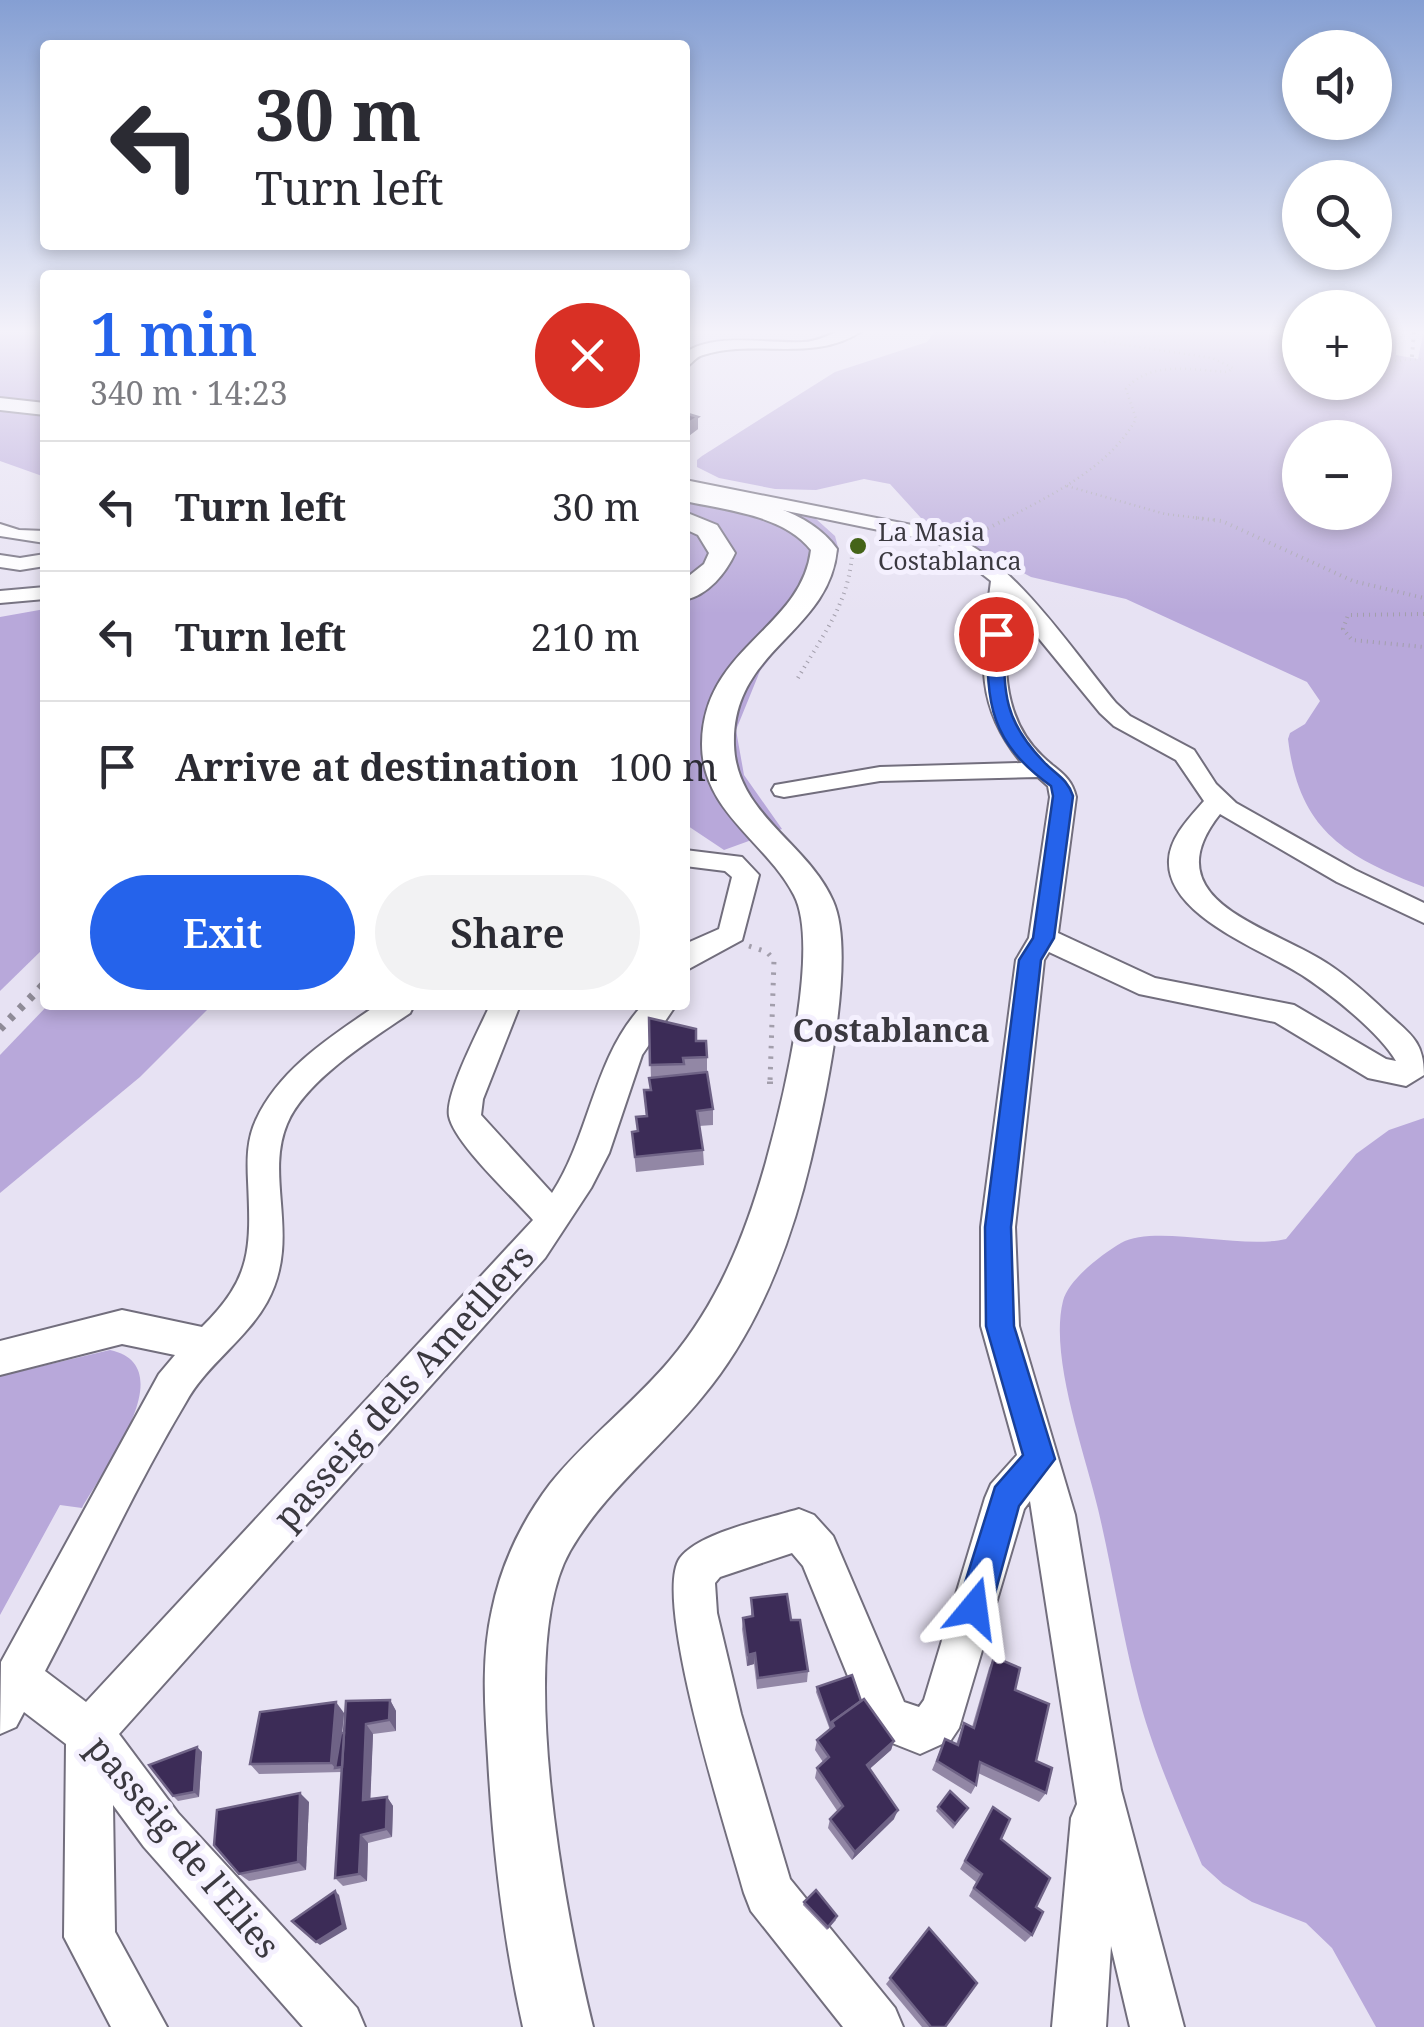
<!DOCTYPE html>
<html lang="en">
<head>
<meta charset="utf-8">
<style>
  :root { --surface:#fff; --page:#f2f2f3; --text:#2b2b33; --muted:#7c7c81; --line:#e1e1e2; --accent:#2563eb }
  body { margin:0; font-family:"Noto Serif",serif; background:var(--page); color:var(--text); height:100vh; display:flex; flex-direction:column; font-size:38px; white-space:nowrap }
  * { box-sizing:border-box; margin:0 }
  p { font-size:32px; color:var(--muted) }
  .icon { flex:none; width:55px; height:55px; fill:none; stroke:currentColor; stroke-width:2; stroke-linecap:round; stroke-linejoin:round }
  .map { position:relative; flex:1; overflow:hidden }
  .panel { position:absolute; left:40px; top:270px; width:650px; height:740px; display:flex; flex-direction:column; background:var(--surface); border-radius:10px; box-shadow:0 5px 15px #0003 }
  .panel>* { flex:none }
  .guide { position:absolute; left:40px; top:40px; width:650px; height:210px; border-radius:10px; box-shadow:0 5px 15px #0003; background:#fff; color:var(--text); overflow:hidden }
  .tools { position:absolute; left:1282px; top:30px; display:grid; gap:20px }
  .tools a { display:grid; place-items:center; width:110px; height:110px; border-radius:50%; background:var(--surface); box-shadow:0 5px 15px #0003; font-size:50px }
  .pin { position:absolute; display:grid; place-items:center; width:85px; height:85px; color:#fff; margin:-42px; border:5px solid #fff; border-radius:50%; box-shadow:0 2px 10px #0007 }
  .me { position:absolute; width:110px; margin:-55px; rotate:16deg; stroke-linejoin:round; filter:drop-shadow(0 0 8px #0008) }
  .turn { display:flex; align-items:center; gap:35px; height:210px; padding:0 50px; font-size:45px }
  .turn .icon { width:130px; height:130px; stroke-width:2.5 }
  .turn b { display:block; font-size:70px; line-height:85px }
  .round { display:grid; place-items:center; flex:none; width:105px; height:105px; border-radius:52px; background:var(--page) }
  .summary { display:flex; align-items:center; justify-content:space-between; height:170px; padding:0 50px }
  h1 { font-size:60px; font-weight:600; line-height:75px; color:var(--accent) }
  .button { display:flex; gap:20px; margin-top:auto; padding:20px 50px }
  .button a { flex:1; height:115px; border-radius:60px; background:var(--accent); color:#fff; font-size:40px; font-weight:600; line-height:115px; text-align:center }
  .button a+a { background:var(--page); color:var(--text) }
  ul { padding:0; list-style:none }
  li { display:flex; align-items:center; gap:30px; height:130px; padding:0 50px; border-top:2px solid var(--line) }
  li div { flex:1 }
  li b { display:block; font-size:38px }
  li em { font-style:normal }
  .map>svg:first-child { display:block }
</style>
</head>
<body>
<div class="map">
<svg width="1424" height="2027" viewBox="0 0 1424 2027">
  <rect width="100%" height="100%" fill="#e7e2f3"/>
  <g fill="#b8a8da" fill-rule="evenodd">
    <polygon points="0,330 45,330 45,477 0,461"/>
    <path d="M936,330H1300V382H1375V330H1397L1396,355L1418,359L1424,330V887C1344,856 1299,830 1288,739L1290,733L1305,724L1320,701L1307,682L1126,599L1031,577L921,518L890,484L864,479L816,490L775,489L719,478L697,467V460L702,456L835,372L927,342ZM1300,438H1375V512H1300Z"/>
    <polygon points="685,491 815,518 835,536 839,551 806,612 760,671 736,730 744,775 782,829 724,850 685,824"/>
    <polygon points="45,609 45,947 0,991 0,617"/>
    <polygon points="48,1005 212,1005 140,1077 0,1193 0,1055"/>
    <path d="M1424,1118V2027H1376L1332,1948L1306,1923L1252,1902L1223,1884L1202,1865C1178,1808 1151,1748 1136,1687C1121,1628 1112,1568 1098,1509C1085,1453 1049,1357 1063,1301C1068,1280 1102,1254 1121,1243C1156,1224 1240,1250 1286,1239L1356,1154L1389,1130Z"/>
    <path d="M110,1350C184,1366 103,1470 82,1508L60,1505L0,1615V1376Z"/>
  </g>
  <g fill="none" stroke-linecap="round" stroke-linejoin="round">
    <defs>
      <g id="minor">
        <path d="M841,330H863C814,364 757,338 703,355C695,357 692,364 685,368V353C713,332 770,344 803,342C816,342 829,335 841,330Z"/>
        <path d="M685,480L937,530C1007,549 1071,649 1116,703L1130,716L1194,750L1216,784L1236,803L1355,870L1424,903V923L1337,882L1220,814C1153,898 1262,924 1320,959C1344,973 1366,993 1386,1012C1410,1034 1424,1041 1424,1075L1406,1086L1368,1078L1275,1022L1139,994L1049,952L1044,960L1015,1227L1019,1326L1075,1515L1121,1790L1184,2027H1130L1111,1946L1106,2027H1052L1071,1818L1077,1804L1030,1501L1024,1509L959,1728L951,1740L920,1754L872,1735L803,1566L792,1553L720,1577L715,1583L717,1613L741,1714L790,1879L895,2008L903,2027H843L751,1911L744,1893C729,1838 651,1598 680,1558C700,1532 767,1519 799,1509L814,1515L833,1536L904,1702L919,1707L924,1700L985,1498L991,1484L1017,1455L981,1326V1227L1016,960L1029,938L1050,797L1048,786L1038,777L880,781L784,797L775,795L772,790L775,785L880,767L1022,763C972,704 982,653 991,581L949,548L932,541L685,490ZM1009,602L1100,713L1114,726L1176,760L1204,801C1190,817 1170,837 1169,860C1166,917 1267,951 1305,977C1332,995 1380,1033 1396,1061L1386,1059L1294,1005L1155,978L1058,933L1076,797C1071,775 1057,771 1042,756C999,715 1004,657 1009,602Z"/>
        <polygon points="0,524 19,530 45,531 45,543 0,536"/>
        <polygon points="45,554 45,566 20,570 0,567 0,555 20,558"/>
        <polygon points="45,587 45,599 0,603 0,591"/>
        <polygon points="685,850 742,857 759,875 742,940 685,971 685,944 719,929 732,877 725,871 685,866"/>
        <path d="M377,1005H414L410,1013C372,1039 305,1080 287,1124C264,1179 302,1238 267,1302C246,1340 207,1364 186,1402C134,1489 92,1582 45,1671L86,1702L533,1220C513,1197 454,1143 449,1116C445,1093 480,1028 490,1005H520L483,1099L481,1115L552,1193C590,1135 594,1056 643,1005H676L642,1055L609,1153L591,1188L545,1258L119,1734L178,1813L357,2008L365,2027H303L144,1847L113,1805L115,1932L167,2027H111L64,1937L66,1744L24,1712L16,1727L0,1734L1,1662L159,1374L175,1355L122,1344L0,1375V1341L122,1310L202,1327C252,1278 251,1248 248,1181C247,1160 247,1139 256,1120C280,1068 332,1036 377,1005Z"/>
      </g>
      <g id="major">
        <polygon points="0,398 45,403 45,415 0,410"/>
        <path d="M685,487C736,497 804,503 837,549C829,634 731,649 734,745C736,814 808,843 833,901C857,954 825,1100 811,1159C791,1243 759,1329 703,1396C660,1449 604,1492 570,1551C514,1649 566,1918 593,2027H523C503,1938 493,1849 488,1758C485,1709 481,1659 492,1610C501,1565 522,1521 550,1484C586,1439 633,1404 670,1360C719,1302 746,1233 766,1162C782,1105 821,946 794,895C766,841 702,812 702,744C703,647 801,630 811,550C784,515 725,510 685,501Z"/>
        <path d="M685,512L717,525L735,553C726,573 708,595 685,600V579L704,564L709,553L698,535L685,529Z"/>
      </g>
    </defs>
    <use href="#minor" stroke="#726e7d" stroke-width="4"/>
    <use href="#major" stroke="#726e7d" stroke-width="4"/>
    <g stroke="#a29eab" stroke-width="2.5" stroke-dasharray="1 4" stroke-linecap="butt">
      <polyline points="1375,362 1424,359"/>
      <polyline points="1067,486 1165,514 1216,520"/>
      <path d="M1004,520C1051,495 1109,468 1136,419L1126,389C1150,360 1193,370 1227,372L1233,368L1212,358L1105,342L1114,338L1286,330"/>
    </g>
    <g stroke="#a29eab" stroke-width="4" stroke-dasharray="1 5" stroke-linecap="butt">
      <polyline points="1196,518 1222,521 1353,581 1424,598"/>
      <polyline points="977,534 1008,518"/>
      <polyline points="1424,614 1348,615 1343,629 1352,640 1424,647"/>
      <path d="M798,678C828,626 853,598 853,536"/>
    </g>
    <polyline stroke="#a29eab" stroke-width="5" stroke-dasharray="2.5 8" stroke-linecap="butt" points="749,946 767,952 774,960 770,1082"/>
    <polyline stroke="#a29eab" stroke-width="6" stroke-dasharray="2.5 9" stroke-linecap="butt" points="770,1084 770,1080"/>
    <use href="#minor" fill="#fff" fill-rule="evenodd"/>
    <use href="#major" fill="#fff" fill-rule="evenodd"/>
    <polyline stroke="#8f8b97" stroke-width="4" stroke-dasharray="2.5 5" stroke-linecap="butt" points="1412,357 1414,330"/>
    <polyline stroke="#8f8b97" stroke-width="8" stroke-dasharray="5 9" stroke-linecap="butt" points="0,1029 45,983"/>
  </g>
  <g fill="#9287a5">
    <polygon points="685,413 698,429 690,435 685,433"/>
    <polygon points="649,1018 696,1041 707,1057 707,1072 713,1109 713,1125 699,1126 703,1150 704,1165 636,1172 632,1132 637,1131 636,1117 646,1116 644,1090 650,1090 651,1078"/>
    <polygon points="751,1598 791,1620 808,1671 807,1682 757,1689 754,1664 747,1666 742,1629 743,1618 751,1616"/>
    <polygon points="994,1657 1015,1690 1046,1793 1039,1802 978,1773 976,1785 971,1794 932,1770 945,1739 956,1744 964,1723 972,1727 989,1668"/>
    <polygon points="817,1687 861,1701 894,1741 891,1750 869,1769 894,1819 852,1860 828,1828 830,1819 838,1812 815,1778 817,1768 823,1762 815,1750 817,1740 830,1730 816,1692"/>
    <polygon points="390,1700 396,1711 396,1731 373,1734 370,1799 387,1797 393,1806 392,1837 368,1843 367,1881 343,1886 335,1878 342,1772 259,1774 250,1764 344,1713 342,1733 344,1733"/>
    <polygon points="197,1747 202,1752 199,1797 178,1801 173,1796"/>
    <polygon points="309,1802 306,1870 249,1881 239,1874"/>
    <polygon points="938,1807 968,1808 953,1829 936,1811"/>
    <polygon points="993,1807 1001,1839 1036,1907 1032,1935 1025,1942 969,1896 976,1882 960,1869"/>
    <polygon points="804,1902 836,1920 827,1930 803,1905"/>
    <polygon points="929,1928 945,2027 922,2027 886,1984"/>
  </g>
  <g fill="#6f6386">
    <polygon points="698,417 698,429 690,435 690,422"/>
    <polygon points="755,1653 754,1664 747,1666 748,1655"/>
    <polygon points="390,1700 396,1711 396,1731 389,1720"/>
    <polygon points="336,1702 344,1713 339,1767 335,1768 331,1763"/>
    <polygon points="366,1724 373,1734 370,1809 363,1800"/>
    <polygon points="894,1741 891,1750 864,1774 867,1765"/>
    <polygon points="197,1747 202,1752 199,1797 194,1792"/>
    <polygon points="300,1793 309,1802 306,1870 298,1862"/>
    <polygon points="387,1797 393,1806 392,1837 386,1829"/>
    <polygon points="898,1810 894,1819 852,1860 855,1852"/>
    <polygon points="361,1835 368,1843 367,1881 359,1874"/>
    <polygon points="335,1891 339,1895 347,1929 320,1945 316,1942"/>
  </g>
  <g fill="#3c2c57" stroke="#6f6386" stroke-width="2.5">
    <polygon points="685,413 698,417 690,422 685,421"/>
    <polygon points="649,1018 696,1029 696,1041 706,1041 707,1057 683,1058 684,1064 650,1065"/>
    <polygon points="707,1072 713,1109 697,1111 703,1150 635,1157 632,1132 638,1131 636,1117 647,1116 644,1090 651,1090 649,1078"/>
    <polygon points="787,1594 791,1620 800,1620 808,1671 758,1678 755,1653 748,1655 743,1618 753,1616 751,1598"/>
    <polygon points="994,1657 1020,1668 1015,1690 1049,1704 1036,1761 1052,1768 1046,1793 980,1762 976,1785 937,1761 945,1739 958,1745 964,1723 974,1728"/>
    <polygon points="852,1675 861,1701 832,1722 831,1727 817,1687"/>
    <polygon points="864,1699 894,1741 867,1765 898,1810 855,1852 830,1819 843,1806 817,1768 829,1757 817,1740 834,1726 832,1722"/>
    <polygon points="390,1700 389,1720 366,1724 363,1800 387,1797 386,1829 361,1835 359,1874 335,1878 346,1701"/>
    <polygon points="336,1702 331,1763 250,1764 260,1712"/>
    <polygon points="341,1733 344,1733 342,1767 335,1768"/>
    <polygon points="197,1747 194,1792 173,1796 149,1765"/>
    <polygon points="950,1791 968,1808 955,1824 938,1807"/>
    <polygon points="300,1793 298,1862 239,1874 214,1845 217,1810"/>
    <polygon points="993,1807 1010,1819 1001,1839 1050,1878 1036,1907 1043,1912 1032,1935 974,1888 982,1874 965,1861"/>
    <polygon points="816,1890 837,1916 828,1927 804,1902"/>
    <polygon points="335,1891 343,1925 316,1942 292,1921"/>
    <polygon points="929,1928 977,1983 945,2027 931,2027 890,1978"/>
  </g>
  <linearGradient id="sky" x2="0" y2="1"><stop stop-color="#859fd3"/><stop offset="0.54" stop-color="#f4f2fa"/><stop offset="1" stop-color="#f4f2fa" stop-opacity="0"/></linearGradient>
  <rect width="1424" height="614" fill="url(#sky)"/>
  <path fill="#2563eb" stroke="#184099" stroke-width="2.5" d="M996,629L1004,634C1004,691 1002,719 1044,762C1056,775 1067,778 1073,796L1054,938L1041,960L1011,1227L1014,1326L1055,1459L1019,1506L991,1608L986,1619L974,1624L962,1619L957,1608L995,1487L1023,1455L986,1326L985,1227L1019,960L1033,938L1053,796L1051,786C990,742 986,704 988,634Z"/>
  <circle fill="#456419" stroke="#f4f0fe" stroke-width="4" cx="858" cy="546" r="10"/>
  <g text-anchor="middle" stroke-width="10" stroke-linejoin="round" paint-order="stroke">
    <g font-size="25" fill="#3b3940" stroke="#f4f0fe" text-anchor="start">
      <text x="878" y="541">La Masia<tspan x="878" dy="29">Costablanca</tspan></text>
    </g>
    <g font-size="32" font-weight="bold" fill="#3b3940" stroke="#f4f0fe">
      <text x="891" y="1042">Costablanca</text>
    </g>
    <g font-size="35" fill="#3b3940" stroke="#f4f0fe">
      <text transform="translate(404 1387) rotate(-48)" y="12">passeig dels Ametllers</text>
      <text transform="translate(183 1847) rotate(50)" y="12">passeig de l'Elies</text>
    </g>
  </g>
</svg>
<div class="tools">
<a><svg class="icon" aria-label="sound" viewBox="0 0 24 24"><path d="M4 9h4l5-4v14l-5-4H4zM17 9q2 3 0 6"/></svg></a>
<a><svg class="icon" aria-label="search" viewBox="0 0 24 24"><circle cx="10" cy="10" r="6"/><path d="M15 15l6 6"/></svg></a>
<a>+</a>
<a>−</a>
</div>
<div class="pin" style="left:996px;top:634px;background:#d93025"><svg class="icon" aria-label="arrive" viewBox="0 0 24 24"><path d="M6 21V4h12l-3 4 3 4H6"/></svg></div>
<svg class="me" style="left:974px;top:1608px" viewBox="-20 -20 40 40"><path d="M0-17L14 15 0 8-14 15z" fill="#2563eb" stroke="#fff" stroke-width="4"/></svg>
<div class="guide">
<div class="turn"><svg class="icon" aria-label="left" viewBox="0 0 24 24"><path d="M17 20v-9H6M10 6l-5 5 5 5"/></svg><div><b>30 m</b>Turn left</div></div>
</div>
<section class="panel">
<div class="summary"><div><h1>1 min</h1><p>340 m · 14:23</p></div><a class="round" style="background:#d93025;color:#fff"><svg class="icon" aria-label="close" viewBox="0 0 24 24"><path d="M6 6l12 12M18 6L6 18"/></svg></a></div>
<ul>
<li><svg class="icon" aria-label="left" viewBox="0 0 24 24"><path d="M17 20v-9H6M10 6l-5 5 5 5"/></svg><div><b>Turn left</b></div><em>30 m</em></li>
<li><svg class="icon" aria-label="left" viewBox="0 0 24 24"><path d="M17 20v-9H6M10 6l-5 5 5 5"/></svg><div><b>Turn left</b></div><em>210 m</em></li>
<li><svg class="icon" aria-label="arrive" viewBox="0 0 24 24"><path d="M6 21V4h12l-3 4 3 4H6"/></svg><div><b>Arrive at destination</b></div><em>100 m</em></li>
</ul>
<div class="button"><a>Exit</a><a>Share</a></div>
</section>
</div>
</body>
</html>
